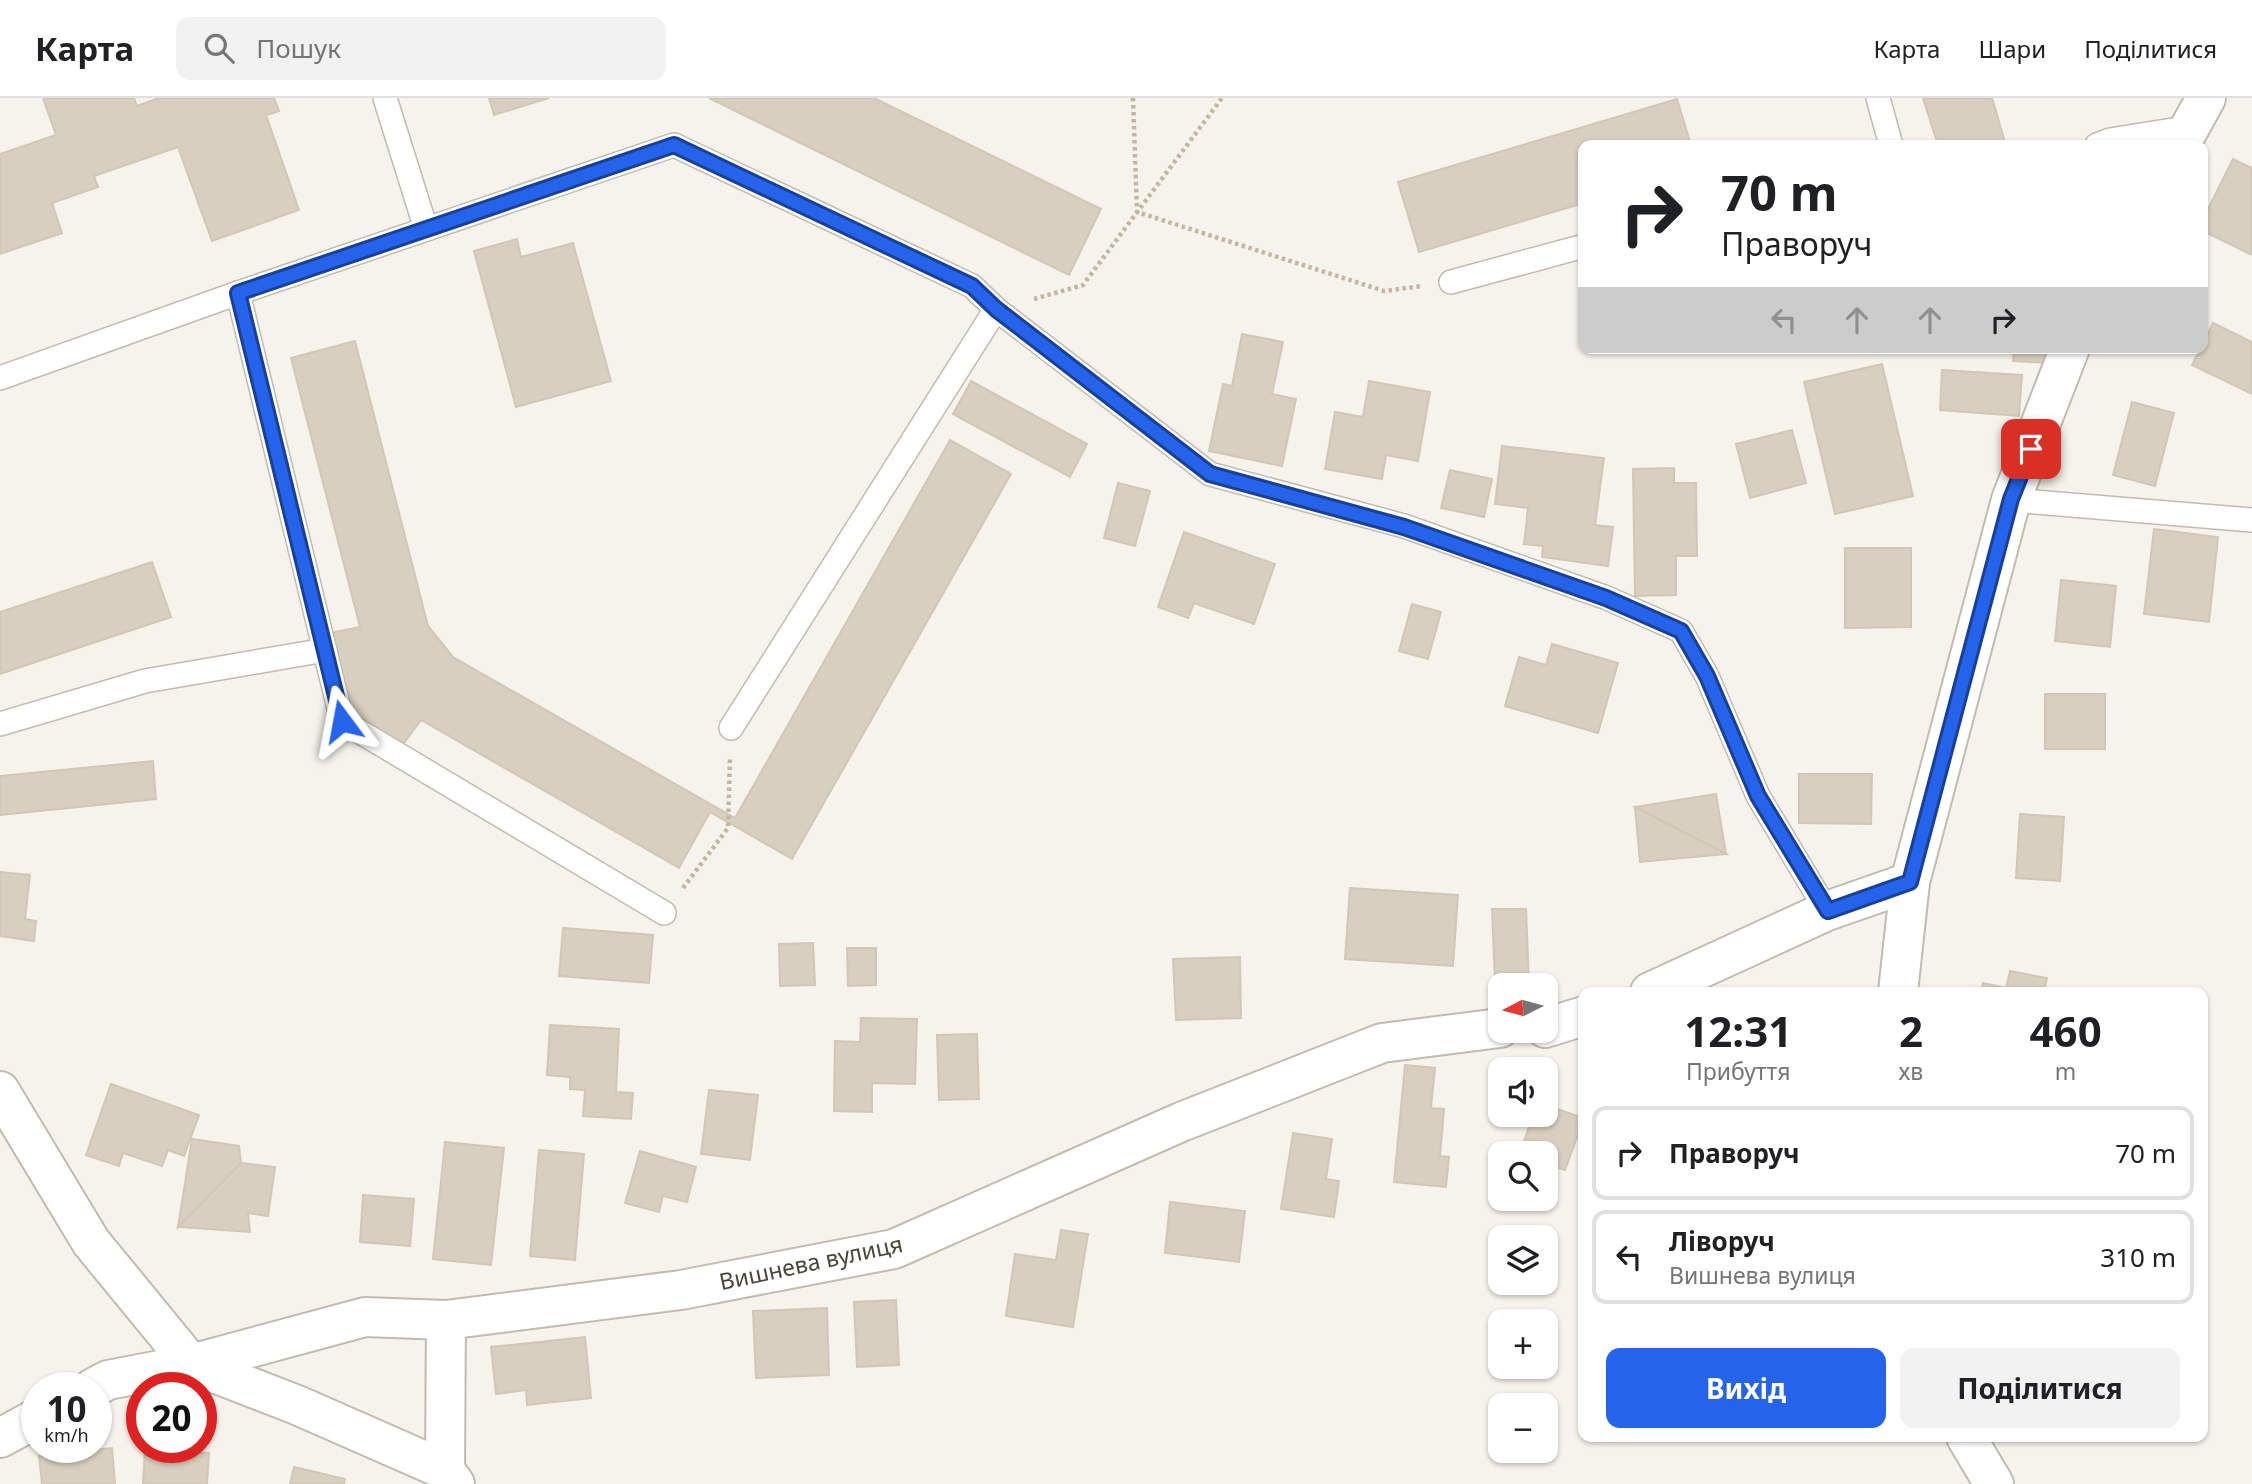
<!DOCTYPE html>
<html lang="uk">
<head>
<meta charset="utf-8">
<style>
  :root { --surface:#fff; --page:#f2f2f2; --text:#202124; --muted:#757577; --line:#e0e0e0; --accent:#2563eb }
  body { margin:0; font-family:"Noto Sans",sans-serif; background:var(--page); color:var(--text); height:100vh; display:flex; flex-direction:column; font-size:26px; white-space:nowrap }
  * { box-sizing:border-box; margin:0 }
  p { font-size:23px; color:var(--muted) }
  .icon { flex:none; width:38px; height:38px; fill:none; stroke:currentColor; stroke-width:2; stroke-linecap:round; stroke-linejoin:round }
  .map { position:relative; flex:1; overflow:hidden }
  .side { position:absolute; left:1578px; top:889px; width:630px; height:455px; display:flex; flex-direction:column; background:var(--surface); border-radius:14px; box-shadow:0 2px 5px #0004 }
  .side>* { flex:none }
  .guide { position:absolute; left:1578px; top:42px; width:630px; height:214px; border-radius:14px; box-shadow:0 2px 5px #0004; background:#fff; color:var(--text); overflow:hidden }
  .needle { width:46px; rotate:264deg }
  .tools { position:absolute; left:1488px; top:875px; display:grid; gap:14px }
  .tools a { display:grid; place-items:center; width:70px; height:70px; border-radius:14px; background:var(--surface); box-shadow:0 2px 5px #0004; font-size:35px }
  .speed { position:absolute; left:21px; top:1274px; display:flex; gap:14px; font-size:35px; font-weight:700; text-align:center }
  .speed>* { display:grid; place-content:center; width:91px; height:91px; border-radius:50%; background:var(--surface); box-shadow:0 2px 5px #0004; line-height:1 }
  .speed small { font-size:18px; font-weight:400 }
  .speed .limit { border:10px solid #d22; background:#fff; color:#111 }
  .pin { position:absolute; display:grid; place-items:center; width:60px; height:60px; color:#fff; margin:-30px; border-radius:14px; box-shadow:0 4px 10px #0006 }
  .me { position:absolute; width:77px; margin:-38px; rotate:347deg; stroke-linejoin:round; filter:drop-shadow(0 0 5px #0008) }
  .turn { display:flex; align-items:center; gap:24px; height:147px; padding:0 28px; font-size:32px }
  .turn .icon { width:91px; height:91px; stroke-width:2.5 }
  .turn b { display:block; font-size:49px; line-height:60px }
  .lanes { display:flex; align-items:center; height:66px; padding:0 28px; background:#0003; justify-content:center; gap:35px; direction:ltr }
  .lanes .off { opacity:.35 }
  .eta { display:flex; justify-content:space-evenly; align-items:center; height:119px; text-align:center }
  .eta b { font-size:42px; font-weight:700; line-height:49px }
  .action { display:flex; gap:14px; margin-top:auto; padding:14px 28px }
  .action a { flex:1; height:80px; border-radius:14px; background:var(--accent); color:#fff; font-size:28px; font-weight:700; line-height:80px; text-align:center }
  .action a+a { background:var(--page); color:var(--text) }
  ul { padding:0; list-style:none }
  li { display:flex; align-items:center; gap:21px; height:94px; margin:0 14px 10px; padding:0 14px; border:4px solid var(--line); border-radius:14px }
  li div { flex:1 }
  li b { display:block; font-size:26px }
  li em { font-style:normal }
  header { display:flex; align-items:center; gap:42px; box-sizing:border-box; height:98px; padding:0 35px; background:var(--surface); border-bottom:2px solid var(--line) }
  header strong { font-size:33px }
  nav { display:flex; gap:38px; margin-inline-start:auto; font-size:24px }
  .search { width:490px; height:63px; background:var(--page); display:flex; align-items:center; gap:18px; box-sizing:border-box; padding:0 24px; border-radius:14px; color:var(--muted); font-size:26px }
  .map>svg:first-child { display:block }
</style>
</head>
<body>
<header>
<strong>Карта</strong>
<div class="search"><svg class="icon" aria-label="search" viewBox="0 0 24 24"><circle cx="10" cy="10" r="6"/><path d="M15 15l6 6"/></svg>Пошук</div>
<nav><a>Карта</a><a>Шари</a><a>Поділитися</a></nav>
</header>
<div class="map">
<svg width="2252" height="1386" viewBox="0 0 2252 1386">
  <rect width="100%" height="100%" fill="#f6f3ec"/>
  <g fill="#d8cfc1" stroke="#d3c7b4" stroke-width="2">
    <polygon points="43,0 134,0 137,8 159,0 274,0 279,13 266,17 299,112 212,143 178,49 94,78 98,89 52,105 62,135 0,156 0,56 56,37"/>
    <polygon points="489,0 549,0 494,17"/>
    <polygon points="709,0 874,0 1101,111 1069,177"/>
    <polygon points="1923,0 1992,0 2005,44 1993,47 1938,47"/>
    <polygon points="1677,1 1691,47 1584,47 1584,105 1419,154 1398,84"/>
    <polygon points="2233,61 2252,70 2252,157 2203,133 2203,121"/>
    <polygon points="517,141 521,159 573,145 611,283 516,309 474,153"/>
    <polygon points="2213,225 2252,244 2252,296 2192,267"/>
    <polygon points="1242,236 1283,244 1272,296 1296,301 1282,368 1209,353 1223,286 1232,288"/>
    <polygon points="355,243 428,528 453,559 735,720 950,342 1011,376 792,761 710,714 679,770 421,622 402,648 348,614 330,535 360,529 291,260"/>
    <polygon points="2014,250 2057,250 2050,265 2013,263"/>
    <polygon points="1882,266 1913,398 1835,416 1804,284"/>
    <polygon points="1942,272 2022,277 2019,318 1940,312"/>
    <polygon points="971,283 1087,346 1070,379 953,316"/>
    <polygon points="1369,283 1430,294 1418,363 1386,357 1382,381 1325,371 1335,314 1363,319"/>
    <polygon points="2132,304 2174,315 2155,388 2113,377"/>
    <polygon points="1792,332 1806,385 1750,400 1736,346"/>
    <polygon points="1502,348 1604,360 1595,427 1613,429 1608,468 1542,459 1543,448 1524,446 1528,410 1495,406"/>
    <polygon points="1674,370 1674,385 1696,385 1697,458 1676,458 1676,497 1635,498 1633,371"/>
    <polygon points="1450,372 1492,381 1484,419 1441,410"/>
    <polygon points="1118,385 1150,393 1135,448 1104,440"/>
    <polygon points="2154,431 2218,439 2209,524 2144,516"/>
    <polygon points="1184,434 1275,466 1254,526 1194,505 1188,520 1158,509"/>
    <polygon points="1845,450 1911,450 1911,529 1845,530"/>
    <polygon points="152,464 171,519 0,576 0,514"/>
    <polygon points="2061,482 2116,488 2110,549 2055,543"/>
    <polygon points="1412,506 1441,514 1428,561 1399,553"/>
    <polygon points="1552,546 1618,565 1598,635 1505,608 1519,559 1546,567"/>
    <rect x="2045" y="596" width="60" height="55"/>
    <polygon points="153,663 156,701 0,717 0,678"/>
    <polygon points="1799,676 1872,676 1871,726 1799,725"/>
    <polygon points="1716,696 1726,756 1635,709"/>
    <polygon points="1635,709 1726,756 1640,764"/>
    <polygon points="2020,716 2064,719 2060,783 2016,780"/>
    <polygon points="0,774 30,777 25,821 36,823 34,843 0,838"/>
    <polygon points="1350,790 1458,797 1453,868 1345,861"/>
    <polygon points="1492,811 1526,811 1529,885 1495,886"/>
    <polygon points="563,830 653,837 649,885 559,878"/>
    <polygon points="813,845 815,887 780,888 779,846"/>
    <polygon points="847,850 876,850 876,887 848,888"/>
    <polygon points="1240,859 1241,920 1176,922 1173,861"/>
    <polygon points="2010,873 2047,880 2044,894 1981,894 1983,885 2006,890"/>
    <polygon points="861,920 917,921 915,986 872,985 872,1014 834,1013 835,943 860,944"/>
    <polygon points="550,927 619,931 616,994 633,995 631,1021 583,1018 585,992 570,991 570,979 547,977"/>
    <polygon points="977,936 979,1001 939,1002 937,937"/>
    <polygon points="1405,967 1435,970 1431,1010 1444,1011 1440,1058 1449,1059 1446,1089 1394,1084"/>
    <polygon points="111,986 199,1017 184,1058 168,1052 162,1068 123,1055 119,1068 86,1057"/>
    <polygon points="709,992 758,997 750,1062 701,1056"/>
    <polygon points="1545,1007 1584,1020 1565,1072 1545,1065 1545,1055 1520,1055 1533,1017 1545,1017"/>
    <polygon points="1293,1035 1332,1041 1326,1081 1339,1083 1334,1119 1281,1111"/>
    <polygon points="192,1041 239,1048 241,1065 178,1129"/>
    <polygon points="445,1044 504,1050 491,1167 433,1161"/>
    <polygon points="539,1052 584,1056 575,1162 530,1158"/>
    <polygon points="640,1053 696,1069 687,1104 663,1098 659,1114 625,1105"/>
    <polygon points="241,1065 275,1069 268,1118 248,1115 250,1134 178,1129"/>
    <polygon points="363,1097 414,1101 410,1148 360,1144"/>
    <polygon points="1170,1104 1245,1113 1239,1164 1165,1155"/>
    <polygon points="1061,1132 1088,1136 1073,1229 1006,1218 1015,1156 1056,1162"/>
    <polygon points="896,1202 899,1267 857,1269 854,1204"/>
    <polygon points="827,1210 829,1277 756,1280 753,1213"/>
    <polygon points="585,1239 591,1300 527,1307 526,1292 496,1296 491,1249"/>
    <polygon points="145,1349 185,1349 185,1354 209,1355 207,1386 143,1386"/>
    <polygon points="112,1350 115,1386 42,1386 39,1358"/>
    <polygon points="294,1369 345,1381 344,1386 290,1386"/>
  </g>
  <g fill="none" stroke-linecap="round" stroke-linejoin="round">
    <defs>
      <g id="lane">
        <polyline points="385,0 426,131"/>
        <polyline points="1878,0 1891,47"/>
        <polyline points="2097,47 2110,42 2191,29"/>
        <polyline points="1451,184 1584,148"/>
        <polyline points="238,195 342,623 664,815"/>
        <polyline points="996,211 1210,376 1404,428 1607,500 1681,533 1707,578 1758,698 1827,813"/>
        <polyline points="0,280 238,195 674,47 972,188 996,211 731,630"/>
        <polyline points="2011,402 2252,422"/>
        <polyline points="0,626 145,583 325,552"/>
      </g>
      <g id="street">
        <polyline points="2180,47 2206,0"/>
        <polyline points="1650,894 1827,813 1910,784"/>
        <polyline points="1898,894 1910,784 2011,402 2070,250"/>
        <polyline points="1545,930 1584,918"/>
        <polyline points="0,993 91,1144 191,1266 297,1307 445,1372 455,1386"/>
        <polyline points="93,1290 108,1282 191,1266 365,1219 446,1222 681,1192 894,1151 1181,1024 1382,945 1500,930"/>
        <polyline points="1966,1339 1994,1386"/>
        <polyline points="0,1340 37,1320"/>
        <polyline points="445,1372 446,1222"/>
      </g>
    </defs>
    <use href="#lane" stroke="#c2bbae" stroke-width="26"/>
    <use href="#street" stroke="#c2bbae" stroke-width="42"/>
    <g stroke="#c4b79f" stroke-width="4.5" stroke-dasharray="3.5 3.5" stroke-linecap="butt">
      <polyline points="1133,0 1137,114 1384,193 1422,188"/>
      <polyline points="1034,201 1083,187 1222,0"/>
      <polyline points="683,790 728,730 730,659"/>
    </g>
    <use href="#lane" stroke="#fff" stroke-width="23"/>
    <use href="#street" stroke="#fff" stroke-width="38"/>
  </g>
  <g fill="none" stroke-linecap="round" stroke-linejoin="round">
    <defs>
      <polyline id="route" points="342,623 238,195 674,47 972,188 996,211 1210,376 1404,429 1606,500 1681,533 1707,578 1758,698 1828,813 1910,784 2011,401 2031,351"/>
    </defs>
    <use href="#route" stroke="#184099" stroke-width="18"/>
    <use href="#route" stroke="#2563eb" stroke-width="12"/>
  </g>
  <g text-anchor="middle" stroke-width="5" stroke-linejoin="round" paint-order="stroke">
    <g font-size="23" fill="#4b4439" stroke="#fff">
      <text transform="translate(811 1165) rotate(-12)" y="8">Вишнева вулиця</text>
    </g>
  </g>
</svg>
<div class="tools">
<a><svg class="needle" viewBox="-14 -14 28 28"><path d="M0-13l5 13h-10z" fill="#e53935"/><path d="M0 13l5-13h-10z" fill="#757577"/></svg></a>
<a><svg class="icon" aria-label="sound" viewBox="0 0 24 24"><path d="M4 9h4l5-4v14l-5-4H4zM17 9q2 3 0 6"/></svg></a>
<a><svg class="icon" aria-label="search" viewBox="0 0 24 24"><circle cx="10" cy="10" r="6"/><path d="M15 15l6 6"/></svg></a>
<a><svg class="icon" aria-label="layers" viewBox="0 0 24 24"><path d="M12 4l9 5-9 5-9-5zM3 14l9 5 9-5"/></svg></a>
<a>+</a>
<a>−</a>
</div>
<div class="speed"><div>10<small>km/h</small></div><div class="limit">20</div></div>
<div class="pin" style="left:2031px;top:351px;background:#d93025"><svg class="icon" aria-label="arrive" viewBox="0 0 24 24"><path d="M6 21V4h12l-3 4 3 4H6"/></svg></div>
<svg class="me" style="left:342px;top:623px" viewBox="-20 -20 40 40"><path d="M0-17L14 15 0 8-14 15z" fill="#2563eb" stroke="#fff" stroke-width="4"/></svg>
<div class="guide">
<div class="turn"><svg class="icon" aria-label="right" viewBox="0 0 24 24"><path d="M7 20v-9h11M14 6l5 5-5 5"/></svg><div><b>70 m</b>Праворуч</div></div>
<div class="lanes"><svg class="icon off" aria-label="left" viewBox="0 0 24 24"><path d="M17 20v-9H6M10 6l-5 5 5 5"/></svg><svg class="icon off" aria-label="ahead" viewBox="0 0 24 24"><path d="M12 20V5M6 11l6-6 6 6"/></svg><svg class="icon off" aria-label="ahead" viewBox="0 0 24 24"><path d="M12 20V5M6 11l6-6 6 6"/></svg><svg class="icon" aria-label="right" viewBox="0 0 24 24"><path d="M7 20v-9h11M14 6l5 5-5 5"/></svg></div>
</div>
<section class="side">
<div class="eta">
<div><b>12:31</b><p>Прибуття</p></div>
<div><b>2</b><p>хв</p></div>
<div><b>460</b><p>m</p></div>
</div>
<ul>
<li><svg class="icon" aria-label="right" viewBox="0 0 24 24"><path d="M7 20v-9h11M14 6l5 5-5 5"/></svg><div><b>Праворуч</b></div><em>70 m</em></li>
<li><svg class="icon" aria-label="left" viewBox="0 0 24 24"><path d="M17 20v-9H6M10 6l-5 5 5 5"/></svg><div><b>Ліворуч</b><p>Вишнева вулиця</p></div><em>310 m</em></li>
</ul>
<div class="action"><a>Вихід</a><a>Поділитися</a></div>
</section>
</div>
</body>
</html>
